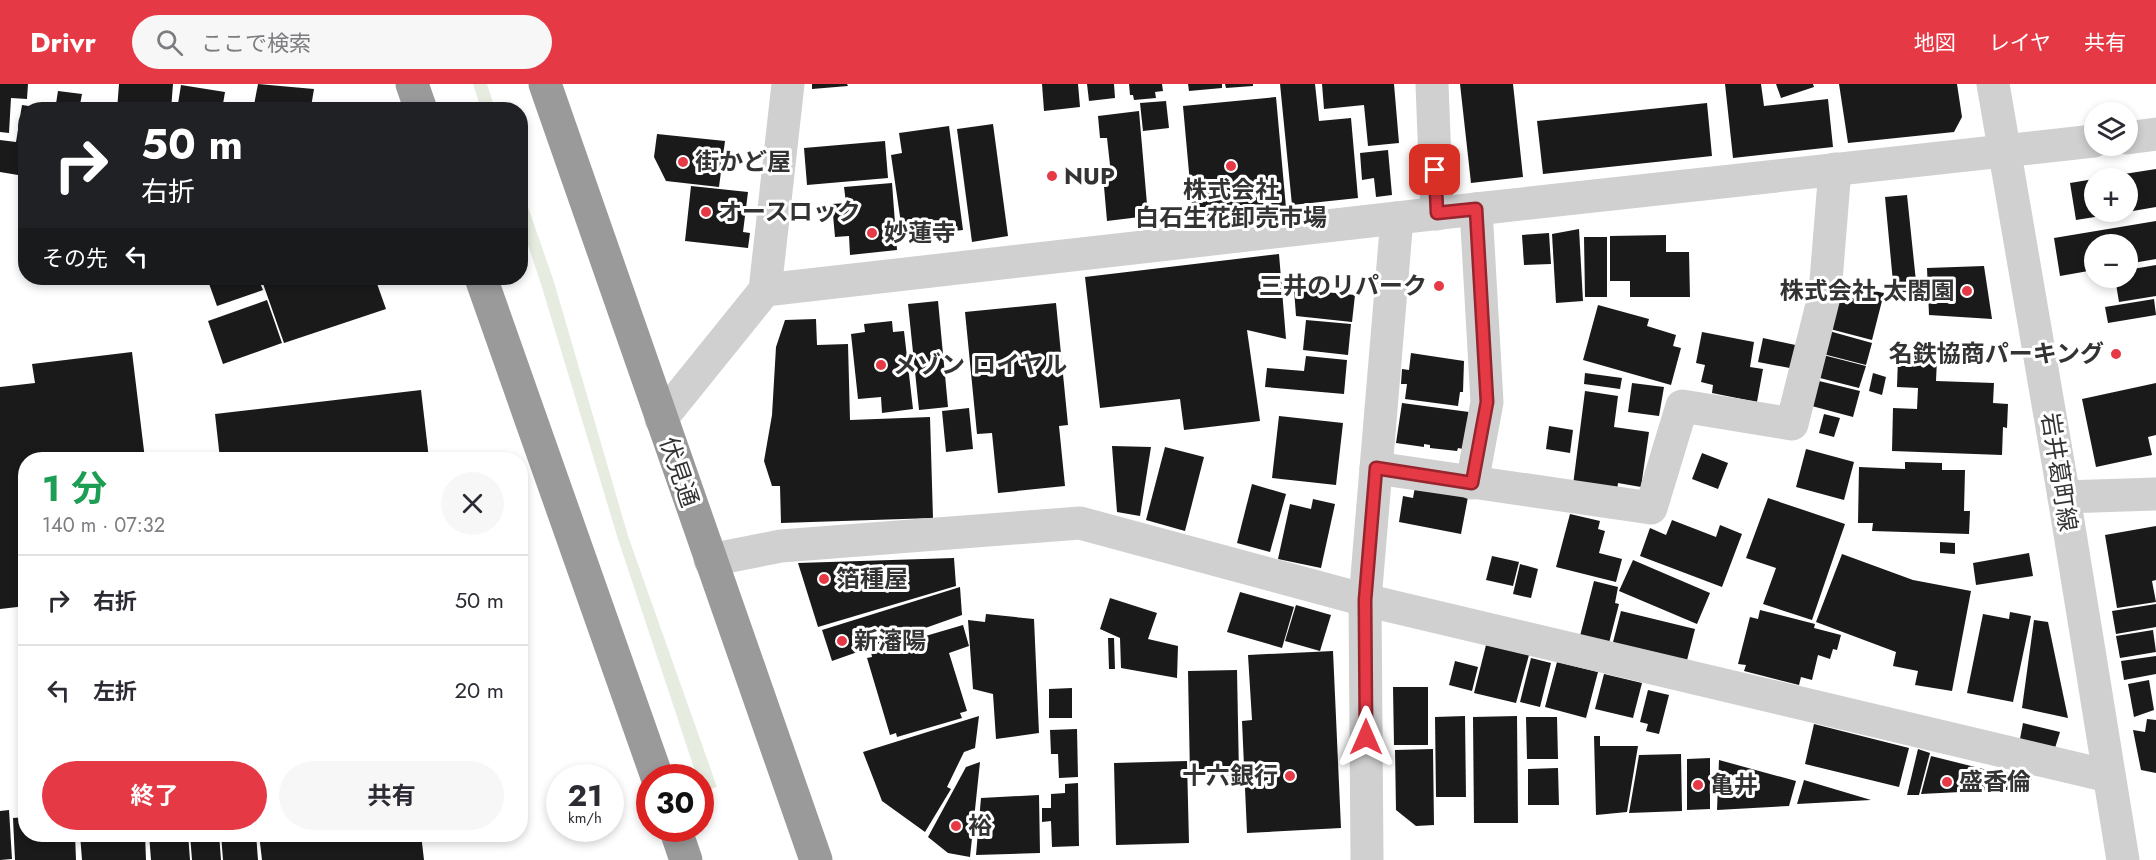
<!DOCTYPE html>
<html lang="ja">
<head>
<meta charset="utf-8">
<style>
  :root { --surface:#fff; --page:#f7f7f7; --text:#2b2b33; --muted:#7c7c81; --line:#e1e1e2; --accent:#e63946 }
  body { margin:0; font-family:Jost,"Noto Sans JP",sans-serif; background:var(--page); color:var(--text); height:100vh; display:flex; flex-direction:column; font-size:22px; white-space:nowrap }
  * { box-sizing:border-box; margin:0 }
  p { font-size:20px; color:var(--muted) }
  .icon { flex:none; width:33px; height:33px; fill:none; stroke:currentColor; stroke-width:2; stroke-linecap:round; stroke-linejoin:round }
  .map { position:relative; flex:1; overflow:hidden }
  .sheet { position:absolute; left:18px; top:368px; width:510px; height:390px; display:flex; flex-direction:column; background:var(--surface); border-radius:24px; box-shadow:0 3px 9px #0003 }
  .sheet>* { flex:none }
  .banner { position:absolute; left:18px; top:18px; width:510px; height:183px; border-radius:24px; box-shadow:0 3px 9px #0003; background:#202124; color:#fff; overflow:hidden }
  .controls { position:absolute; left:2084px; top:18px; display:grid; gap:12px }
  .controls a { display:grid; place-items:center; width:54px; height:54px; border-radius:50%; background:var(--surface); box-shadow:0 3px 9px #0003; font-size:30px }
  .speed { position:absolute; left:546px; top:680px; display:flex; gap:12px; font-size:30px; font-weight:700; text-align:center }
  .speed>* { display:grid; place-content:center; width:78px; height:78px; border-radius:50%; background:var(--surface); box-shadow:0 3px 9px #0003; line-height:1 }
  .speed small { font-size:15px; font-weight:400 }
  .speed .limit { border:9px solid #d22; background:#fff; color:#111 }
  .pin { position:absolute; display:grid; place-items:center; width:51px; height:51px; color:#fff; margin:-26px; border-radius:12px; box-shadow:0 3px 9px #0006 }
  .me { position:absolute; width:66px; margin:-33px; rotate:0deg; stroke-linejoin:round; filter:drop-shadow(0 0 4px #0008) }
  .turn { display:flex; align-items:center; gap:21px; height:126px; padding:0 24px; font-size:27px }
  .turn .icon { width:78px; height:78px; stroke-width:2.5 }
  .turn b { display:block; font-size:42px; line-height:51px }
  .then { display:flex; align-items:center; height:57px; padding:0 24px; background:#0003; gap:12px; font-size:22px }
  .round { display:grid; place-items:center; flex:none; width:63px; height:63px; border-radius:32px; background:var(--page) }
  .overview { display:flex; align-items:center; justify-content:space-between; height:102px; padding:0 24px }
  h1 { font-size:36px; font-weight:700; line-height:45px; color:#1e9e55 }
  .cta { display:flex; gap:12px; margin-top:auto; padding:12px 24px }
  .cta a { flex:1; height:69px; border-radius:36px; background:var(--accent); color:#fff; font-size:24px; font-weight:700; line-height:69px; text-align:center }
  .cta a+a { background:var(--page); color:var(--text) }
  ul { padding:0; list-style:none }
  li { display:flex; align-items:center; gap:18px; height:90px; padding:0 24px; border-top:2px solid var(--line) }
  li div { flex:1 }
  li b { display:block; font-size:22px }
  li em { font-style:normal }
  header { display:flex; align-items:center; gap:36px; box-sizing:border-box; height:84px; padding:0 30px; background:var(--accent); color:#fff }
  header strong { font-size:28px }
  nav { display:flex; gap:33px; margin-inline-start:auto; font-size:21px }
  .search { width:420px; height:54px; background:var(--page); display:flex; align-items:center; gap:15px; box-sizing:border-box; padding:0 21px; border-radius:33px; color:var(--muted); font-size:22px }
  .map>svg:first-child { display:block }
</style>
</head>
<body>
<header>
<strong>Drivr</strong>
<div class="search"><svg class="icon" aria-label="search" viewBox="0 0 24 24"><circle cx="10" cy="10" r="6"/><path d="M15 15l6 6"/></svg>ここで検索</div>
<nav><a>地図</a><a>レイヤ</a><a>共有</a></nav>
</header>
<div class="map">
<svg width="2156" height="776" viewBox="0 0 2156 776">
  <rect width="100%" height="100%" fill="#fff"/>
  <g fill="#e6ecdf">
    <polygon points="473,0 487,0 495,25 481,25"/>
    <polygon points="520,100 554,198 628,452 717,703 701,707 700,693 697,693 618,455 541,200 521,140"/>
  </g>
  <g fill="#1a1a1a">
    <polygon points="0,0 28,0 27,15 11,14 9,49 0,48"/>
    <polygon points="119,0 173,0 171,26 117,26"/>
    <polygon points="258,0 314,5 311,23 309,26 253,26"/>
    <polygon points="812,0 847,0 848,2 812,5"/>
    <polygon points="1042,0 1078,0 1080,23 1044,27"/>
    <polygon points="1087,0 1114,0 1115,14 1089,17"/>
    <polygon points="1129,0 1162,0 1163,7 1155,8 1156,14 1134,16 1133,11 1130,11"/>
    <polygon points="1188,0 1222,0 1222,4 1189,7"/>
    <polygon points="1225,0 1253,0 1253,2 1226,4"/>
    <polygon points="1280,0 1315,0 1319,37 1351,34 1358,114 1292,121"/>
    <polygon points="1322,0 1394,0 1399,59 1368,62 1364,21 1324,25"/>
    <polygon points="1460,0 1513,0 1523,93 1471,99"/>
    <polygon points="1725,0 1761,0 1764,22 1828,15 1833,63 1733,74"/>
    <polygon points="1776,0 1813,0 1814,3 1781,14"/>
    <polygon points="1839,0 1957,0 1962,33 1954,48 1848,59"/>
    <polygon points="181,1 225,8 222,26 177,26"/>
    <polygon points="58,7 82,10 79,26 55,26"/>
    <polygon points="1276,13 1286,124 1193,133 1183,22"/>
    <polygon points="1166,17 1169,44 1143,47 1140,19"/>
    <polygon points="1707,19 1712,72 1543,90 1537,37"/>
    <polygon points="22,21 42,24 26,26 26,97 18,96 18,91 0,88 0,56 16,58"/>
    <polygon points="230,22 253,24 253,26 230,26"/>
    <polygon points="1139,27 1148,132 1107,137 1103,91 1111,90 1107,54 1100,54 1098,32"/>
    <polygon points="993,40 1008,152 972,158 957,45"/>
    <polygon points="949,42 963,146 903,153 891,71 902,69 899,49"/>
    <polygon points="657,50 725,57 719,103 666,97 654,73"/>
    <polygon points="885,57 888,94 807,101 804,64"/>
    <polygon points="1388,66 1392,111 1376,113 1374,94 1362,96 1360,69"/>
    <polygon points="2156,85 2156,123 2127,128 2127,94 2105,93"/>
    <polygon points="2094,95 2094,128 2120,129 2076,136 2070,99"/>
    <polygon points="892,99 897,166 850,171 849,152 835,153 832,120 846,119 844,103"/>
    <polygon points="691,102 748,108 743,148 750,149 748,164 685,157"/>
    <polygon points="1907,111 1917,207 1894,209 1885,113"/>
    <polygon points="2156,137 2156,175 2127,180 2127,160 2094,160 2094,186 2060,192 2054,154"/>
    <polygon points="1579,145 1583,217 1556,219 1552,150"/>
    <polygon points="1549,149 1551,180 1524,181 1522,151"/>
    <polygon points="1666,151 1666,168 1689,168 1690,213 1630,213 1630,197 1610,197 1610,152"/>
    <polygon points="1584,153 1607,153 1607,213 1585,213"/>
    <polygon points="1279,170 1286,255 1247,246 1260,337 1184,346 1180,315 1100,324 1085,193"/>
    <polygon points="2156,181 2156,212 2119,218 2115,194 2127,194 2127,186"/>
    <polygon points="1984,182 1992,235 1929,231 1927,184"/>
    <polygon points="207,194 258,194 263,206 217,222"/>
    <polygon points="261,194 375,194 386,225 284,259"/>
    <polygon points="1294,205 1355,211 1352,238 1296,232"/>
    <polygon points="1864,205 1884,209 1872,256 1830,245 1839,211 1861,216"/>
    <polygon points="2154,215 2156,231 2108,239 2105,223"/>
    <polygon points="267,216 282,259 223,280 208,237"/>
    <polygon points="938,217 948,323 919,326 908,220"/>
    <polygon points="1056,219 1068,341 1059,342 1065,402 998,409 992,349 977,350 965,228"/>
    <polygon points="1598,221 1649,235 1647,242 1676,251 1673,262 1681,264 1671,301 1583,276"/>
    <polygon points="816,235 817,261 848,260 850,336 930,333 933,434 781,439 780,402 772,402 764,377 772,331 776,263 785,236"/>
    <polygon points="1306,236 1351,240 1348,271 1303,266"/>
    <polygon points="892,237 893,248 904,247 913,325 882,329 881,313 858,315 851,250 865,248 864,240"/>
    <polygon points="1829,247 1872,259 1866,281 1823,270"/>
    <polygon points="1702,248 1754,258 1750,283 1763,285 1757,318 1712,309 1713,301 1701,298 1705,281 1696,279"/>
    <polygon points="1763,254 1800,262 1795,285 1758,278"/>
    <polygon points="132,268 145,375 26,375 26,522 0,525 0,303 35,299 32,280"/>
    <polygon points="1411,269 1464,277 1463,308 1460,308 1458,322 1405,315 1407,300 1401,300 1402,285 1409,286"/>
    <polygon points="1823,271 1866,282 1859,304 1816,293"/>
    <polygon points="1306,272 1347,276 1344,310 1265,303 1267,284 1304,287"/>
    <polygon points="1898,274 1937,275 1936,297 1994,299 1993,319 2008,320 2007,344 2003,343 2002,371 1892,367 1893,324 1917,325 1918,304 1897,303"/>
    <polygon points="1585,289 1622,294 1620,305 1584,300"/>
    <polygon points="1873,289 1886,293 1882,311 1869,307"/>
    <polygon points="1815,296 1860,307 1853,333 1808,321"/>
    <polygon points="1632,299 1664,303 1659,332 1628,328"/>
    <polygon points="2156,299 2156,351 2148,353 2152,371 2096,383 2082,315"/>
    <polygon points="421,306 429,375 220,375 215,330"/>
    <polygon points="1585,307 1618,312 1614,343 1649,348 1641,403 1618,399 1617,407 1573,401"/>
    <polygon points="1402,319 1469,328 1463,365 1458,364 1457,367 1430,364 1430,361 1424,360 1424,363 1396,359"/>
    <polygon points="969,324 973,365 946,368 942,327"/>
    <polygon points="1824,330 1840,334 1834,353 1819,349"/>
    <polygon points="1279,332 1343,339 1336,401 1272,394"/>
    <polygon points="1549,342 1573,346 1570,369 1546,365"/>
    <polygon points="1112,362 1151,363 1140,432 1117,428"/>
    <polygon points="1165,363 1204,373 1185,447 1146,436"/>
    <polygon points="1806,365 1854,378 1844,416 1796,403"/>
    <polygon points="1702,369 1728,379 1718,405 1692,395"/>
    <polygon points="1905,378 1942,379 1942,386 1965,386 1964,427 1970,427 1969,450 1872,447 1873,439 1858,439 1859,383 1905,385"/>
    <polygon points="1252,400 1286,410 1270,468 1237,459"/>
    <polygon points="1415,403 1468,413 1461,450 1399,438 1403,412 1413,414"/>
    <polygon points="1768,414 1845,440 1812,536 1763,520 1776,484 1746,474"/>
    <polygon points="1313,415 1335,420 1321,484 1278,475 1290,420 1311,425"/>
    <polygon points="1570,430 1600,437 1598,445 1605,447 1599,469 1622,475 1616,498 1556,483"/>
    <polygon points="1672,436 1716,453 1720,441 1742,450 1722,503 1640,472 1650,444 1666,451"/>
    <polygon points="2156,442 2156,496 2152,497 2156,518 2117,524 2105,451"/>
    <polygon points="1940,458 1955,459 1955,470 1940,469"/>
    <polygon points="2029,469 2033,492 1976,501 1973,479"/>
    <polygon points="1842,470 1913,496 1971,507 1952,607 1915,601 1918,587 1893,582 1896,568 1816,538"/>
    <polygon points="1492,472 1519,478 1513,502 1486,496"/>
    <polygon points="954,474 956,502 818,543 798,479"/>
    <polygon points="1633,476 1710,509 1697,540 1619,507"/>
    <polygon points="1520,480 1538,485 1531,514 1513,510"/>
    <polygon points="1594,497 1618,503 1615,519 1619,520 1609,559 1580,552"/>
    <polygon points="960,503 962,531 832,577 822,546"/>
    <polygon points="1240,508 1294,523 1282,564 1227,548"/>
    <polygon points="1110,514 1157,529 1148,555 1178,562 1177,594 1121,584 1120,554 1100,545"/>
    <polygon points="2156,520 2156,543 2116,550 2112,527"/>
    <polygon points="1296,521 1331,531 1320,567 1285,557"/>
    <polygon points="1760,526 1815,540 1814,544 1841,551 1837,566 1833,565 1830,575 1818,571 1812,596 1801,593 1799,601 1744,587 1746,581 1738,580 1750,533 1758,535"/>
    <polygon points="1621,527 1695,545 1686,580 1612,562"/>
    <polygon points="2010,528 2031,532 2013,618 1967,609 1983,530 2009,535"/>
    <polygon points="986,530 1034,535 1039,649 996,655 993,610 973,605 968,536 985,538"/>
    <polygon points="2034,536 2048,538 2068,634 2022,624"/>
    <polygon points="963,541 969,562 949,569 967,627 960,629 962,634 897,653 896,649 890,651 867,574 872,573 871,568"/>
    <polygon points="2153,546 2156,568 2120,574 2116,552"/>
    <polygon points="1108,554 1114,554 1115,585 1109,585"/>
    <polygon points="1486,561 1529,571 1516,619 1474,609"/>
    <polygon points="1333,567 1341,744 1247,749 1242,637 1252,636 1248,571"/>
    <polygon points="2156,572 2156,590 2124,596 2121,577"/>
    <polygon points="1531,574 1551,579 1540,623 1520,618"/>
    <polygon points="1455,577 1478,583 1472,607 1449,601"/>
    <polygon points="1557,578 1598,588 1586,634 1545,623"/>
    <polygon points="1237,586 1239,691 1190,692 1188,587"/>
    <polygon points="1604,590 1642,599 1633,634 1595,625"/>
    <polygon points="2149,596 2154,626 2134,633 2128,600"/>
    <polygon points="1393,603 1428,603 1428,661 1394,661"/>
    <polygon points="1072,604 1072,634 1049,634 1049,605"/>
    <polygon points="1648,606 1669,611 1659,650 1646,647 1648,640 1640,638"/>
    <polygon points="979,632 975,664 964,668 947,703 951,705 925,748 882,717 863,668"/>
    <polygon points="1465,632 1466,713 1436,713 1435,633"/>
    <polygon points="1517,632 1518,739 1474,739 1473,633"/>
    <polygon points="1526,633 1557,633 1558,675 1527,675"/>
    <polygon points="2147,635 2156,636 2156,689 2141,686 2133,646 2145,648"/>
    <polygon points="2023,639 2060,648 2055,664 2020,655"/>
    <polygon points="1814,640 1909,664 1899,703 1805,680"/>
    <polygon points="1077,645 1078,693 1059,694 1058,670 1051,670 1050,646"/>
    <polygon points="1594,652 1600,652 1600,662 1638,662 1627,728 1596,731"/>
    <polygon points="1433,665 1434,741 1416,742 1396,726 1395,666"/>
    <polygon points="1918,665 1930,669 1919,711 1907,711"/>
    <polygon points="1681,670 1682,727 1629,729 1639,671"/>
    <polygon points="1931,672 2003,690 2000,706 1921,710"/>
    <polygon points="1710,674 1710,725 1687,726 1687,675"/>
    <polygon points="1719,676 1796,697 1789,722 1717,726"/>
    <polygon points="1187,677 1189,759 1116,761 1114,679"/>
    <polygon points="980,678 970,773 948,769 928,753 966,683"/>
    <polygon points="1558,684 1559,721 1528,721 1528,685"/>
    <polygon points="2007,688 2032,695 2028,705 2002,706"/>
    <polygon points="1804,696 1871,716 1797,720"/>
    <polygon points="1078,699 1079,762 1052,763 1051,737 1042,738 1042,724 1051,724 1051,710 1065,709 1065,700"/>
    <polygon points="1039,711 1040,769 976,771 981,714"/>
    <polygon points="9,726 12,775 0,776 0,727"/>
    <polygon points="26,733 26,750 75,750 76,776 15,776 13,734"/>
    <polygon points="80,750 145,750 146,776 82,776"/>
    <polygon points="149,750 188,750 190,776 151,776"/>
    <polygon points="190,750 219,750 221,776 192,776"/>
    <polygon points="221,750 256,750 258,776 223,776"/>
    <polygon points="259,750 421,750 424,776 262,776"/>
  </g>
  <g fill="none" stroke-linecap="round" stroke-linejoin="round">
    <g stroke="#d0d0d0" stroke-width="33">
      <polyline points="1432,0 1437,130"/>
      <polyline points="1993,0 2064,413 2123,776"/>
      <polyline points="2127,54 2156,50"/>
      <polyline points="765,206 1476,125 2094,57"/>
      <polyline points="661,335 765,206 788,0"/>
      <polyline points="1376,384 1651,424 1682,322 1792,340 1825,209 1835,85"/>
      <polyline points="1472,399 1487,318 1476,125"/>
      <polyline points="2064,413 2156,410"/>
      <polyline points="710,476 781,462 1080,439 1365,516 2108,692"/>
      <polyline points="1367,776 1365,516 1397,134"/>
    </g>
    <g stroke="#9a9a9a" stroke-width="33">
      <polyline points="412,0 421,26"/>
      <polyline points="545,0 816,776"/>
      <polyline points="481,194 657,693"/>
      <polyline points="675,744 686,776"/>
    </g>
  </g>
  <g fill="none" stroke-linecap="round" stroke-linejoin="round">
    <defs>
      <polyline id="route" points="1366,653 1365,516 1376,384 1472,399 1487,318 1476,125 1437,129 1435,86"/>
    </defs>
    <use href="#route" stroke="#96252e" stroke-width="15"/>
    <use href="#route" stroke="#e63946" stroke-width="10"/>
  </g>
  <g fill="#e63946" stroke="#fff" stroke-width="2">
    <circle cx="683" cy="78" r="6"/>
    <circle cx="1231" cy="82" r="6"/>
    <circle cx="1052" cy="92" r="6"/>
    <circle cx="706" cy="128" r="6"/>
    <circle cx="872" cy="149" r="6"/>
    <circle cx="1439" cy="202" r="6"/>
    <circle cx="1967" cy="207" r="6"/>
    <circle cx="2116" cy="270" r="6"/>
    <circle cx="881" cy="281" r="6"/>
    <circle cx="824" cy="495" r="6"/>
    <circle cx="842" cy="557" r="6"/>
    <circle cx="1290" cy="692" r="6"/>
    <circle cx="1947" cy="698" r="6"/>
    <circle cx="1698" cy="701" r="6"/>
    <circle cx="956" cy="742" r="6"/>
  </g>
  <g text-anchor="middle" stroke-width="6" stroke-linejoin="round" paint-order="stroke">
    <g font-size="24" font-weight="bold" fill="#333" stroke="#fff" text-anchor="start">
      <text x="695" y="86">街かど屋</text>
      <text x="1064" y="100">NUP</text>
      <text x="1231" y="114" text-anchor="middle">株式会社<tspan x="1231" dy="28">白石生花卸売市場</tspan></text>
      <text x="718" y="136">オースロック</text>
      <text x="884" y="157">妙蓮寺</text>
      <text x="1427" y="210" text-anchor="end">三井のリパーク</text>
      <text x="1955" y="215" text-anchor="end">株式会社 太閤園</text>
      <text x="2104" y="278" text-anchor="end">名鉄協商パーキング</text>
      <text x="893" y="289">メゾン ロイヤル</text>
      <text x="836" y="503">箔種屋</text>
      <text x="854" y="565">新瀋陽</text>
      <text x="1278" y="700" text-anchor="end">十六銀行</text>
      <text x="1959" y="706">盛香倫</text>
      <text x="1710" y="709">亀井</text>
      <text x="968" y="750">裕</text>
    </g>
    <g font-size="24" fill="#333" stroke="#fff">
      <text transform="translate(679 388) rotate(71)" y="8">伏見通</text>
      <text transform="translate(2059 388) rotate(81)" y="8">岩井葛町線</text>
    </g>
  </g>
</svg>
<div class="controls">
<a><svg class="icon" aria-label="layers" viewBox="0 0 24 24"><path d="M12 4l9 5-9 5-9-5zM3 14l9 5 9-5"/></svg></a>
<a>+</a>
<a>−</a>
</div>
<div class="speed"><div>21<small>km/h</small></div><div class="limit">30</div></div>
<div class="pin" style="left:1435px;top:86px;background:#d93025"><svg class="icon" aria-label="arrive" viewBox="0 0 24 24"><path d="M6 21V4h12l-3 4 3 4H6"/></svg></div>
<svg class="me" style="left:1366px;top:653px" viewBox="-20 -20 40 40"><path d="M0-17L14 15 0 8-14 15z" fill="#e63946" stroke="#fff" stroke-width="4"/></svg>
<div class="banner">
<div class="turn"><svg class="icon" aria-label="right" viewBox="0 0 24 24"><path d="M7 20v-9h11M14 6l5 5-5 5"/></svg><div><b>50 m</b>右折</div></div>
<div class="then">その先<svg class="icon" aria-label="left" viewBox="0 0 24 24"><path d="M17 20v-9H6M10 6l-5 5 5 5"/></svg></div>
</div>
<section class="sheet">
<div class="overview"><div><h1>1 分</h1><p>140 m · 07:32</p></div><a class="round"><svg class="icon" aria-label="close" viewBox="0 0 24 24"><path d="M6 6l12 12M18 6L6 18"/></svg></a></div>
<ul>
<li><svg class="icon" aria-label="right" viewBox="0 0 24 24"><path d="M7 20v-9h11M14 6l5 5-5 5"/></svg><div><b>右折</b></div><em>50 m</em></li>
<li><svg class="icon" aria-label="left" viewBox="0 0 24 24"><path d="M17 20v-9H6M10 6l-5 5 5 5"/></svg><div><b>左折</b></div><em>20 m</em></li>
</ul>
<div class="cta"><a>終了</a><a>共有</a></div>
</section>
</div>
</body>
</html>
